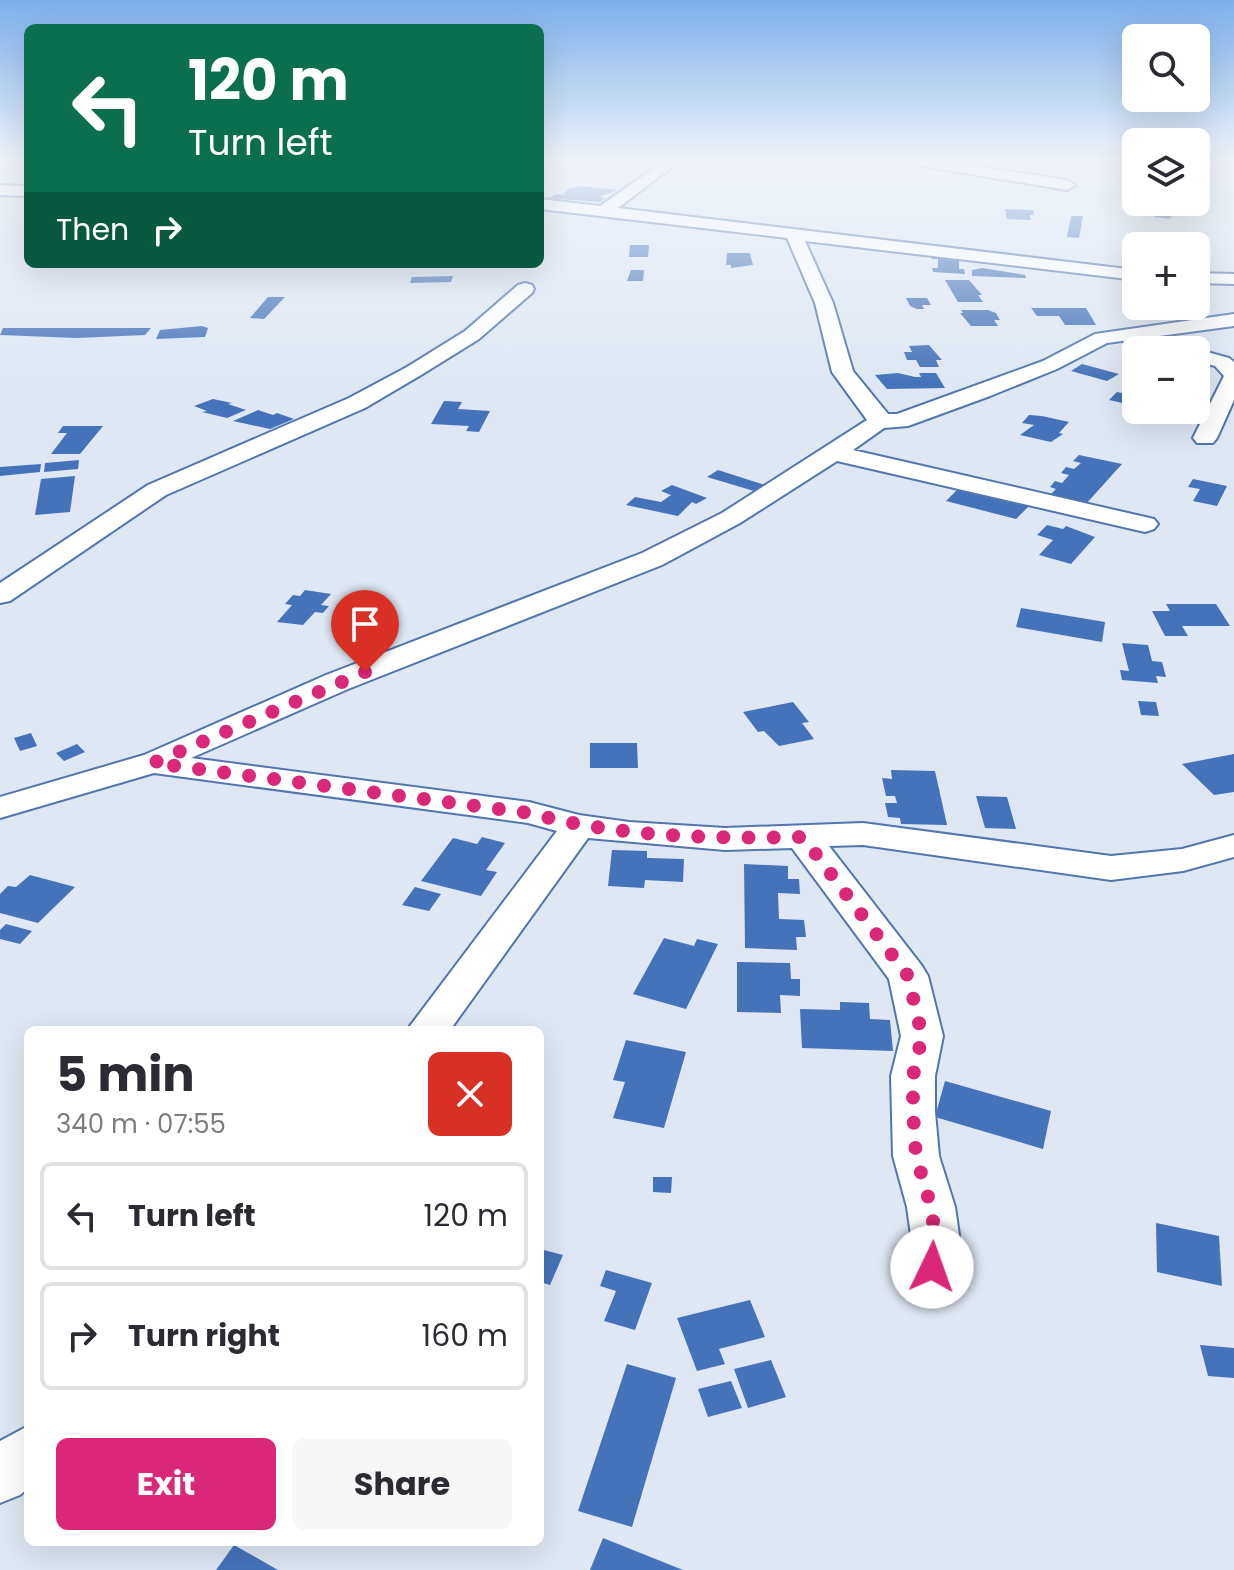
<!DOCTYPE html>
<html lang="en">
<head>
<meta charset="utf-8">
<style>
  :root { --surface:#fff; --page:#f7f7f7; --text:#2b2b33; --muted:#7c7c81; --line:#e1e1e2; --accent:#db2777 }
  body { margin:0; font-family:Poppins,sans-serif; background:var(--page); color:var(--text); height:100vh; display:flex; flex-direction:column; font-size:30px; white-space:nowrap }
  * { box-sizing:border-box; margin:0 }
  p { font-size:26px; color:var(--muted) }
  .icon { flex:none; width:44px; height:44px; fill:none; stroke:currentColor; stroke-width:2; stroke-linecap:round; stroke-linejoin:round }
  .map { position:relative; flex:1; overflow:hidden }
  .sheet { position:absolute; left:24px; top:1026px; width:520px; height:520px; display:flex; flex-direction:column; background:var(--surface); border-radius:12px; box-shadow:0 8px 32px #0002 }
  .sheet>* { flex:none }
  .guide { position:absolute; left:24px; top:24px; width:520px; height:244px; border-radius:12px; box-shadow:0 8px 32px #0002; background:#0b6e4f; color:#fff; overflow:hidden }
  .buttons { position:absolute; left:1122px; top:24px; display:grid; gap:16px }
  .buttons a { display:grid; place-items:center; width:88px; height:88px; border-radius:12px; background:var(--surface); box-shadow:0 8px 32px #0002; font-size:40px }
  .pin { position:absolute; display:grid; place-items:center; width:68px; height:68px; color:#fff; margin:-82px -34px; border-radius:50% 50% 50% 0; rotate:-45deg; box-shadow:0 0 8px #0007 }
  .pin .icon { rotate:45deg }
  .me { position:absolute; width:88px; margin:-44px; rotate:3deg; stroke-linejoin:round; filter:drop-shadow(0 0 6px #0008) }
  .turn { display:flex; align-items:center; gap:28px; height:168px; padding:0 32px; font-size:36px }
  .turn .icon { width:104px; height:104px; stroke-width:2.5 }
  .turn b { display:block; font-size:56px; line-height:68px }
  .then { display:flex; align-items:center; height:76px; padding:0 32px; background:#0003; gap:16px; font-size:30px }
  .round { display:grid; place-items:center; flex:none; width:84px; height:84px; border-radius:12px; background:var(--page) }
  .overview { display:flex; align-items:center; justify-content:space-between; height:136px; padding:0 32px }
  h1 { font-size:48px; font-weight:700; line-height:60px }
  .primary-button { display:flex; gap:16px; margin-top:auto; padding:16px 32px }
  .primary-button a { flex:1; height:92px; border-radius:12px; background:var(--accent); color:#fff; font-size:32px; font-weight:700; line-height:92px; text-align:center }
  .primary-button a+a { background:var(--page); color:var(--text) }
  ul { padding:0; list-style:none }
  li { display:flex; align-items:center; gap:24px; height:108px; margin:0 16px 12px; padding:0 16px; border:4px solid var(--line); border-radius:12px }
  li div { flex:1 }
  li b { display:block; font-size:30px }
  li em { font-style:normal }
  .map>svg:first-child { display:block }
</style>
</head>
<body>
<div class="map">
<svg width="1234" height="1570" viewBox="0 0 1234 1570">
  <rect width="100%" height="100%" fill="#dee7f3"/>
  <g fill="#4573b9">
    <polygon points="582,186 617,190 599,197 606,198 599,202 549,198 556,194 563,195 569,188"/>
    <polygon points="1138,208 1174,212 1170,219 1154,217 1156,215 1136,213"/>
    <polygon points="1005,209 1033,210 1034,215 1030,215 1031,220 1007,219"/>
    <polygon points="1071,216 1083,216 1079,238 1067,237"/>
    <polygon points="630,245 649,245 648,257 629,257"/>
    <polygon points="727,253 750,253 753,265 731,268 731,265 726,265"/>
    <polygon points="932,255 963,257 963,260 959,260 959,269 964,269 965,274 933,272 932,268 938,268 938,259 932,259"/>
    <polygon points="982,268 1025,275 1026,278 972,276 972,270"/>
    <polygon points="631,270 644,270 643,281 627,281"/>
    <polygon points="453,276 451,282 410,283 412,277"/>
    <polygon points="945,280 969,280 982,295 978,295 983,302 958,302"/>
    <polygon points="268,297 285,297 264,319 250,318"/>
    <polygon points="906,298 927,298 931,305 922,305 924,309 917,309 910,306"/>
    <polygon points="1031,308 1086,308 1096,325 1065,325 1059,316 1037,316"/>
    <polygon points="961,310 988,310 996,313 1000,320 994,320 998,326 971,326 960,313 963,313"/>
    <polygon points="202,326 208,328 205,337 156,339 160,330"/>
    <polygon points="3,328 151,328 145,335 77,338 0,335"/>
    <polygon points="929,345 942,360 936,360 939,367 920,367 916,360 907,360 904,352 912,352 909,346"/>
    <polygon points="1082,364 1119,374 1107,381 1071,371"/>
    <polygon points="898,373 915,377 921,377 919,373 936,373 945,388 887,389 875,375"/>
    <polygon points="1117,392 1136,396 1136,406 1109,400"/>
    <polygon points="213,399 232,403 228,404 246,410 227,418 202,412 207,411 194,406"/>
    <polygon points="444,401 462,402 458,409 490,411 479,432 466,431 469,426 431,424"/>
    <polygon points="258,410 273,415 277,413 294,419 270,429 233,421"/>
    <polygon points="1029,415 1042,416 1069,422 1059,433 1063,434 1051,442 1020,435 1034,425 1022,423"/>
    <polygon points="63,426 103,426 80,454 51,454 67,433 58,433"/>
    <polygon points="1079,455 1122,464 1085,505 1049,496 1056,489 1050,487 1055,481 1062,483 1069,475 1061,473 1066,467 1074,469 1081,463 1073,461"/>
    <polygon points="79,460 78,469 44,472 45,463"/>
    <polygon points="41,464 40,472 0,476 0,467"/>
    <polygon points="718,470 765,485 754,491 707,477"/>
    <polygon points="75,476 70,512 35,515 41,479"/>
    <polygon points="1193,479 1227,486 1217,506 1193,501 1200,489 1188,487"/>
    <polygon points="963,484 988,495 986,497 1031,504 1016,519 946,501"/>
    <polygon points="672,485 707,498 696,504 692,502 678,516 626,505 635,497 661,502 671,495 661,491"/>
    <polygon points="1047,525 1063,529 1066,526 1095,537 1071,564 1039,555 1053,540 1037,535"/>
    <polygon points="305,590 331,594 321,605 329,606 323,613 315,612 303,625 277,622 292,605 285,604 293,595 300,596"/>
    <polygon points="1166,604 1216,604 1230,626 1182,626 1188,636 1165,636 1152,611 1170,611"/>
    <polygon points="1021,608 1105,622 1102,642 1016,627"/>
    <polygon points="1122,643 1148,645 1152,661 1162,662 1166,677 1156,676 1158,683 1122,680 1120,670 1129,671"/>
    <polygon points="1138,701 1156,702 1159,716 1141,715"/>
    <polygon points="793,702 809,722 802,723 814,739 779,746 764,731 758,732 743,712"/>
    <polygon points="31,733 37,746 20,751 14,738"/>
    <polygon points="590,743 637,743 638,768 590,768"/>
    <polygon points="77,744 85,752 64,761 56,753"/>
    <polygon points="1234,754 1234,792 1214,795 1182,764"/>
    <polygon points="891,770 935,771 947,825 901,824 900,818 888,817 885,803 897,803 895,796 886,796 882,778 892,779"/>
    <polygon points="976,796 1007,797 1016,829 985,828"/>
    <polygon points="482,837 505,843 486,870 497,872 481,896 421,881 453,838 477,844"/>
    <polygon points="612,850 647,851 647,858 684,859 683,882 645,880 644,888 608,886"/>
    <polygon points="744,864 788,866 788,879 799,879 800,894 778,893 779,919 804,920 806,937 796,937 797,950 745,948"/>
    <polygon points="30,875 75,887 38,923 0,913 0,894 8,886 16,887"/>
    <polygon points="415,887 441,894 429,911 402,905"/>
    <polygon points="6,924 32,931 20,944 0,939 0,930"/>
    <polygon points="664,938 694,946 697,939 718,944 686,1009 633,994"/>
    <polygon points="737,962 790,963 791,979 800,979 800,996 780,995 781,1013 737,1012"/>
    <polygon points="840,1002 869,1003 870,1019 890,1020 893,1051 802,1048 800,1009 840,1010"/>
    <polygon points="626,1040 686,1052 664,1128 613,1118 625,1082 613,1080"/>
    <polygon points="945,1081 1051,1111 1043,1149 935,1117"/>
    <polygon points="653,1177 672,1177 671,1193 653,1192"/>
    <polygon points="1156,1223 1219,1236 1222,1286 1157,1272"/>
    <polygon points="540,1249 563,1255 550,1285 540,1282"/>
    <polygon points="606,1270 652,1283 635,1330 604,1321 616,1291 600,1286"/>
    <polygon points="750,1300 765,1337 719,1349 725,1364 697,1371 677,1318"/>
    <polygon points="1200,1345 1234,1348 1234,1378 1208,1376"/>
    <polygon points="771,1360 786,1397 748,1408 734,1369"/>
    <polygon points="627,1364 676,1378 632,1527 578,1511"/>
    <polygon points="731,1381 742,1408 708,1417 698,1389"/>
    <polygon points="603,1538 683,1570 590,1570"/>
    <polygon points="234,1545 278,1570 216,1570"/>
  </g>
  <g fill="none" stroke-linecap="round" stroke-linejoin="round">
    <defs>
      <g id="street">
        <polygon points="663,162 679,162 618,208 1136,270 1136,280 805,241 833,303 853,371 888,414 897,414 1043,361 1095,334 1234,314 1234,326 1107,343 1057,369 990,396 908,426 884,428 853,450 1154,519 1158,524 1154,529 1145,532 837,461 740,523 662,565 348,689 191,758 529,802 579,815 629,822 725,828 863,823 1111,856 1182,849 1234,835 1234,857 1183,871 1111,880 863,845 829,846 922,966 928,976 943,1036 935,1076 935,1112 939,1156 955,1207 959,1235 957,1267 949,1282 932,1288 915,1282 907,1267 911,1235 907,1207 893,1156 891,1076 901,1036 889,979 792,848 725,850 588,838 450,1030 407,1030 557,831 528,823 154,773 0,818 0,797 144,755 326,675 642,553 722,513 867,420 832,372 815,303 787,238 540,209 540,199 600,206"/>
        <polygon points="915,162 948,162 1067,180 1075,185 1067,190 922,166"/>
        <polygon points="0,185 28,186 28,196 0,195"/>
        <polygon points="1196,273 1234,274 1234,284 1196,283"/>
        <polygon points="525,283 532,285 534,289 532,293 479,339 421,375 365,408 166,495 10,601 0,603 0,583 148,485 349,398 407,367 465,331 518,285"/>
        <polygon points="1196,349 1229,358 1234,362 1234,400 1217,438 1213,443 1197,443 1193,438 1224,376 1215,366 1196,361 1196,350 1191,350"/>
        <polygon points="28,1426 28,1488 20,1495 0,1503 0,1441"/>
      </g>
    </defs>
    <use href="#street" stroke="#5276ad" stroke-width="4"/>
    <use href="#street" fill="#fff" fill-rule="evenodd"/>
  </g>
  <linearGradient id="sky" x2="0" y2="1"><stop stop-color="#7bafec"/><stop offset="0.42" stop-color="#f0f4fa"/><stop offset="1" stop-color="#f0f4fa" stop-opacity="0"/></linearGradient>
  <rect width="1234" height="382" fill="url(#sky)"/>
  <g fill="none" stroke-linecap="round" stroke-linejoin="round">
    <path stroke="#db2777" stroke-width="14" stroke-dasharray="0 25.2" d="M365,672L153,763L529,813C619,837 710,839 803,837L908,976L922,1036L913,1076V1112L916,1156L931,1207L935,1235L932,1267"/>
  </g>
</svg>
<div class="buttons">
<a><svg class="icon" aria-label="search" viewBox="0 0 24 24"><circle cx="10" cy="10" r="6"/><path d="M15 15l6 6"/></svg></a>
<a><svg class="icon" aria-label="layers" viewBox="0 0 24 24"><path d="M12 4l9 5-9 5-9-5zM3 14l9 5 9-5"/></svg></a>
<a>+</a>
<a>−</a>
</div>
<div class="pin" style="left:365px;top:672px;background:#d93025"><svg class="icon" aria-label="arrive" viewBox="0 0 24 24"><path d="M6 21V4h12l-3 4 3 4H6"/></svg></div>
<svg class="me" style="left:932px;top:1267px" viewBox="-20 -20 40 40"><circle r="19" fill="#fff"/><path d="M0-13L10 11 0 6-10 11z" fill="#db2777"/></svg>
<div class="guide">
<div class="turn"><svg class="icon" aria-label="left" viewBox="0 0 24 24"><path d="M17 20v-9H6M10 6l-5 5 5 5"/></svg><div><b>120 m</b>Turn left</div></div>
<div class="then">Then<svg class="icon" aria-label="right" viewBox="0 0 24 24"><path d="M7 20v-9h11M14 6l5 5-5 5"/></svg></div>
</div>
<section class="sheet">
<div class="overview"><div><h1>5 min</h1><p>340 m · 07:55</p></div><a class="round" style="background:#d93025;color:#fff"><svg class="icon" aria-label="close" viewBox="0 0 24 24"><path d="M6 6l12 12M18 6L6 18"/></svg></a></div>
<ul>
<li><svg class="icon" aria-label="left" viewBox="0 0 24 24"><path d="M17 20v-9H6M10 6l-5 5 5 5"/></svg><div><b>Turn left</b></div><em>120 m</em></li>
<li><svg class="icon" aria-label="right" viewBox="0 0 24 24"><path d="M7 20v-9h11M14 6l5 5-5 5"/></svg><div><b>Turn right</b></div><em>160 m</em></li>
</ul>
<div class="primary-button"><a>Exit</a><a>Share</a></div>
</section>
</div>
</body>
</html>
